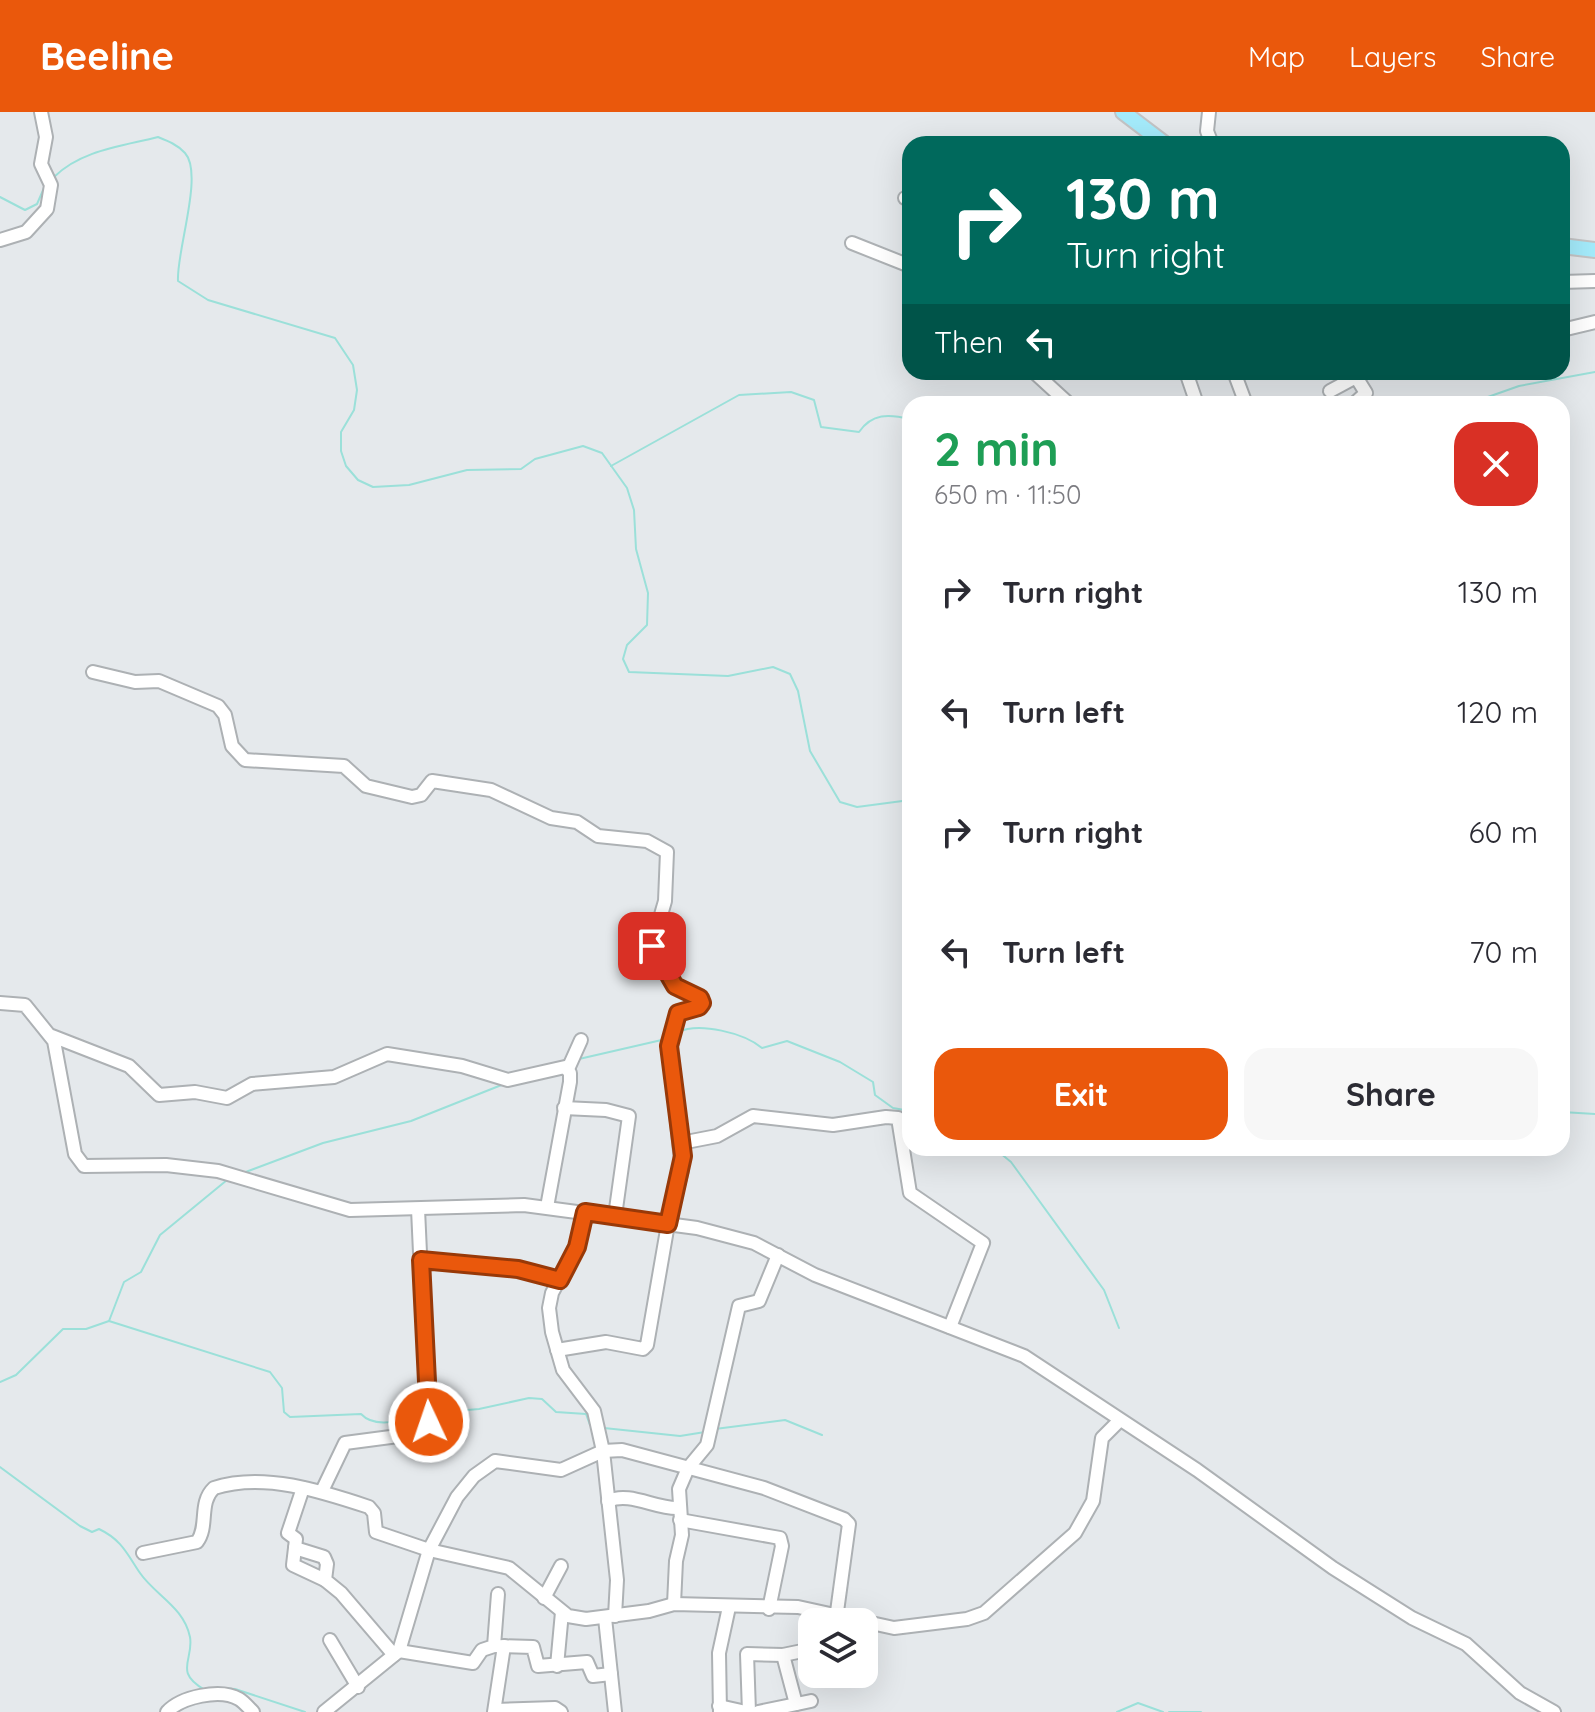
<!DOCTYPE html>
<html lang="en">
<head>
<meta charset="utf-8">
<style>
  :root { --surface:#fff; --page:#f7f7f7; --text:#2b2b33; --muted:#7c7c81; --accent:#ea580c }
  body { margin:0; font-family:Quicksand,sans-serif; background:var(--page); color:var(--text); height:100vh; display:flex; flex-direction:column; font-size:30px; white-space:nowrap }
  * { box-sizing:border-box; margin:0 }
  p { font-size:26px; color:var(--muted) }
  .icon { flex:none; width:44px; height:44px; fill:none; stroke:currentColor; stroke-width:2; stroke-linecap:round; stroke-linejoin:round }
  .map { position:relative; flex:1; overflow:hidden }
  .sheet { position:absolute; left:902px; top:284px; width:668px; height:760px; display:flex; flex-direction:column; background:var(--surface); border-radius:24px; box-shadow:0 8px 32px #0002 }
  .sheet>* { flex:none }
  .top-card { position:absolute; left:902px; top:24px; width:668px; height:244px; border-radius:24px; box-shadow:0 8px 32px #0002; background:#00695c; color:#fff; overflow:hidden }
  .buttons { position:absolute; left:798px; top:1496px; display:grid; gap:16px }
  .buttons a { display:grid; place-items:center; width:80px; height:80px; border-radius:16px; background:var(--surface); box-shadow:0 8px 32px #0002; font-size:40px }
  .pin { position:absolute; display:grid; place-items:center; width:68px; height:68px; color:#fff; margin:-34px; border-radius:16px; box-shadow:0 4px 12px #0006 }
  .me { position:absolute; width:88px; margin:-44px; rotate:357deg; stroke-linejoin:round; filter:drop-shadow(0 0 6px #0008) }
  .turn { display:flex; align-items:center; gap:28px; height:168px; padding:0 32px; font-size:36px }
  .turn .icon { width:104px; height:104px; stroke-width:2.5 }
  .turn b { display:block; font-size:56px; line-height:68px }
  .then { display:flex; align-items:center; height:76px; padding:0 32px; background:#0003; gap:16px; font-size:30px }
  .round { display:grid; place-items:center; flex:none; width:84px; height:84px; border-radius:24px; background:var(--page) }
  .head { display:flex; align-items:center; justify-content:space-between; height:136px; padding:0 32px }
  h1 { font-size:48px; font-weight:700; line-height:60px; color:#1e9e55 }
  .action { display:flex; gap:16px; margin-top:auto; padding:16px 32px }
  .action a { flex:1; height:92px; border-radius:24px; background:var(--accent); color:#fff; font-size:32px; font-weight:700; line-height:92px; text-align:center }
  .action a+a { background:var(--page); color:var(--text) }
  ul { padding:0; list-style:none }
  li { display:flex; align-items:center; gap:24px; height:120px; padding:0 32px }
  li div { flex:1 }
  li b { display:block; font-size:30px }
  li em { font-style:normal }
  header { display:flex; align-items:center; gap:48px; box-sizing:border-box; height:112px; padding:0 40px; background:var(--accent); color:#fff }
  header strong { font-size:38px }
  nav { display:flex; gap:44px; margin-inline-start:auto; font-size:28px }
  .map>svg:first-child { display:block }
</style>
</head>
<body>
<header>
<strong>Beeline</strong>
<nav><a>Map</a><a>Layers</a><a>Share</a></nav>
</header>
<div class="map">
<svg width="1595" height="1600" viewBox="0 0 1595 1600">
  <rect width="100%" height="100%" fill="#e5e9ec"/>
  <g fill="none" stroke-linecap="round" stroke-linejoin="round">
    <g stroke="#9be0d9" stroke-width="2">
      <path d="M54,65C81,38 123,34 158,25C168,29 178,33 185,41C204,62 176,140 178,169L208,188L335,226L353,253L357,278L354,298L341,320V339L346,354L358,368L373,375L409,373L467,358L521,357L535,347L583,334L602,341L627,376L634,398L636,437L648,481L647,513L627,533L623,547L629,560L728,564L773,555L790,562L798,579L810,639L840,690L857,695L910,688"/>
      <polyline points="0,85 25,98 37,92 44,76"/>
      <polyline points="1468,292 1519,274 1595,260"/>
      <path d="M611,354L739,283L791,280L814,288L821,315L859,320C872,301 889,302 910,307"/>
      <path d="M678,920C700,910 744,921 762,936L787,929L840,950L873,970L875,983L893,996L910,999"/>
      <polyline points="579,947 666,927"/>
      <polyline points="1562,1000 1595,1002"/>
      <polyline points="994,1036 1011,1050 1104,1178 1119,1216"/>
      <polyline points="243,1061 323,1031 411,1009 504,972"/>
      <path d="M109,1209L270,1260L282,1276L284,1300L290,1305L361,1302C376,1318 403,1307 423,1303"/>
      <polyline points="0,1270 16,1263 63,1217 86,1217 109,1209 124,1170 141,1160 160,1123 227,1068"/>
      <polyline points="433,1301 479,1297 529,1286 542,1287 556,1300 586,1302 590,1313"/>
      <polyline points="604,1316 680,1324 705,1320"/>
      <polyline points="715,1317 785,1308 822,1323"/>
      <path d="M0,1355L80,1414L92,1420L99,1417C122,1428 127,1442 140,1461C155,1483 184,1495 190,1525C194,1548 173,1560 205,1578"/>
      <polyline points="215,1576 235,1577 305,1600"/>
      <polyline points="1117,1600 1138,1591 1163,1600"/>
      <polyline points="1169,1600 1201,1600"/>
    </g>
    <defs>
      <g id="minor">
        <polyline points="1209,0 1207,19 1212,32"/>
        <polyline points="905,86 910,88"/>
        <polyline points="0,128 26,120 47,97 51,73 41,52 46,25 41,0"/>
        <polyline points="852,131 910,154"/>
        <polyline points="1562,170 1595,169"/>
        <polyline points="1562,218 1595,210"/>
        <polyline points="1034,260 1069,292"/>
        <polyline points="1186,260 1197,292"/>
        <polyline points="1234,260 1246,292"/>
        <polyline points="1353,260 1366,281 1354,292"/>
        <polyline points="1330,279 1356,265"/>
        <polyline points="93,560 135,570 159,569 218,594 225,603 232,634 245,648 344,654 366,674 412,685 421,683 432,669 491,678 551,706 577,710 598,724 647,729 667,740 665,789 652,834 675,874 700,886 702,891 699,895 678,901 669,934 682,1058 668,1112 647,1233 643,1237 606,1230 557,1238"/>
        <polyline points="0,891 25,893 54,929 75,1042 84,1054 166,1053 218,1059 350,1098 524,1093 697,1116 754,1131 815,1163 1024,1244 1197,1358 1333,1456 1412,1506 1466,1532 1520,1581 1554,1600"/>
        <polyline points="52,924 129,954 159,983 195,980 227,986 252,972 334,965 387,942 462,954 508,968 565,955 570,961 570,970 547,1095"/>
        <polyline points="568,957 581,928"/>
        <polyline points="564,996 606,998 629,1004 615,1104"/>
        <polyline points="681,1031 717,1024 753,1004 833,1013 886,1005 898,1006 910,1081 983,1131 950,1215"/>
        <polyline points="585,1100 577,1135 552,1181 549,1196 552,1220 563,1258 594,1299 603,1339 617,1468 615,1504"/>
        <polyline points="421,1148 518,1157 560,1168"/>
        <polyline points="303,1376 288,1421 296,1427 295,1436 324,1445 327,1452 325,1468 341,1481 394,1543"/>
        <polyline points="322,1379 345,1331 421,1321 428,1315 418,1097"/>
        <path d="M608,1389C630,1379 655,1397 678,1396"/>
        <polyline points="680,1408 780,1426 782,1434 769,1497"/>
        <polyline points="295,1436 293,1453 325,1468"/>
        <path d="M143,1441L197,1430C209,1414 198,1391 214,1376C263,1360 321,1379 369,1395L374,1401L376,1420L429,1438L509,1456L568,1504L586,1507L649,1499L674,1492L798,1495L894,1516L967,1507L984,1501L1075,1421L1093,1389L1102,1326L1119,1309"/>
        <polyline points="544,1486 561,1454"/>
        <polyline points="674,1492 676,1449 682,1423 679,1377 688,1356 707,1333 739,1194 759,1189 778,1143"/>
        <polyline points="605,1506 615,1600"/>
        <polyline points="330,1528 358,1575"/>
        <polyline points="494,1534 533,1535 538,1554 587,1550 593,1564 611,1562"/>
        <polyline points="399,1539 473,1551 482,1538 494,1534 498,1482"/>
        <polyline points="783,1543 796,1592"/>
        <polyline points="557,1554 562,1500"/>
        <polyline points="844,1562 844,1564"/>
        <polyline points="719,1594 746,1600"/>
        <polyline points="495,1598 555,1596 561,1600"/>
        <path d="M167,1600C181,1585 220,1576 239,1587C244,1590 249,1596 253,1600"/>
        <polyline points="324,1600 399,1539 429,1438 457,1385 474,1364 495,1349 561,1358 603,1339 622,1338 764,1376 844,1407 849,1412 836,1507"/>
        <polyline points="494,1600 504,1534"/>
        <polyline points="720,1600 719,1541 729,1495"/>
        <polyline points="749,1600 747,1542 783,1543 812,1537"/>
        <polyline points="758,1600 811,1589"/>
      </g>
      <g id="major">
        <polyline points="1123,0 1165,32"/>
        <polyline points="1562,134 1595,138"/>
      </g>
    </defs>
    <use href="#minor" stroke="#adb1b4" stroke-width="16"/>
    <use href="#major" stroke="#c4c4c5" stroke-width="18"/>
    <use href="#minor" stroke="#fff" stroke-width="12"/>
    <use href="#major" stroke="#a4ebfb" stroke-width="14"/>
  </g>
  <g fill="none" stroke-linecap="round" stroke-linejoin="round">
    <defs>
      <polyline id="route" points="429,1310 421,1148 518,1157 560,1168 577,1135 585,1100 668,1112 683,1044 669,934 678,901 699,895 702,891 700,886 675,874 652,834"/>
    </defs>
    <use href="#route" stroke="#983908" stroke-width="20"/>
    <use href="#route" stroke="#ea580c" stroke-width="14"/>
  </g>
</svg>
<div class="buttons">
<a><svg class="icon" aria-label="layers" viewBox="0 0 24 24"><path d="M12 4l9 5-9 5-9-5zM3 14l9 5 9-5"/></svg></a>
</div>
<div class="pin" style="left:652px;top:834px;background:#d93025"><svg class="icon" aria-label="arrive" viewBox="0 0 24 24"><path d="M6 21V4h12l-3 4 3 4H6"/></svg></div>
<svg class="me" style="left:429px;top:1310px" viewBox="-20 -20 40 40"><circle r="17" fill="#ea580c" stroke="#fff" stroke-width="3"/><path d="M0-11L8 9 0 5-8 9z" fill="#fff"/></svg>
<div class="top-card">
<div class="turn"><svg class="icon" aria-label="right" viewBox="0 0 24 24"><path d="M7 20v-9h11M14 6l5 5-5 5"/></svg><div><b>130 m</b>Turn right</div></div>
<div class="then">Then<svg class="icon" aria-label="left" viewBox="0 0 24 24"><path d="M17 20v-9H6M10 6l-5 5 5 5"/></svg></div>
</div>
<section class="sheet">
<div class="head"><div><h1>2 min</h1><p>650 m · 11:50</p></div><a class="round" style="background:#d93025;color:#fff"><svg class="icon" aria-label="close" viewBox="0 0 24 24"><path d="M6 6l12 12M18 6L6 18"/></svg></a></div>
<ul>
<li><svg class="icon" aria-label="right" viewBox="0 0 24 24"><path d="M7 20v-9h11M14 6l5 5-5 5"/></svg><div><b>Turn right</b></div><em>130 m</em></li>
<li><svg class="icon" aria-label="left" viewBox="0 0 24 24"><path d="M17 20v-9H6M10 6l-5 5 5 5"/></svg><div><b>Turn left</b></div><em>120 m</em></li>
<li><svg class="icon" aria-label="right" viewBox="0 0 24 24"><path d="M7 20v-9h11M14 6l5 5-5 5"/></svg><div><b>Turn right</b></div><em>60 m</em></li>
<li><svg class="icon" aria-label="left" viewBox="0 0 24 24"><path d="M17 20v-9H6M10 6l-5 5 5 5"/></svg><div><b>Turn left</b></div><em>70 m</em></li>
</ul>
<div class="action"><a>Exit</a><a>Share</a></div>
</section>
</div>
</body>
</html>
